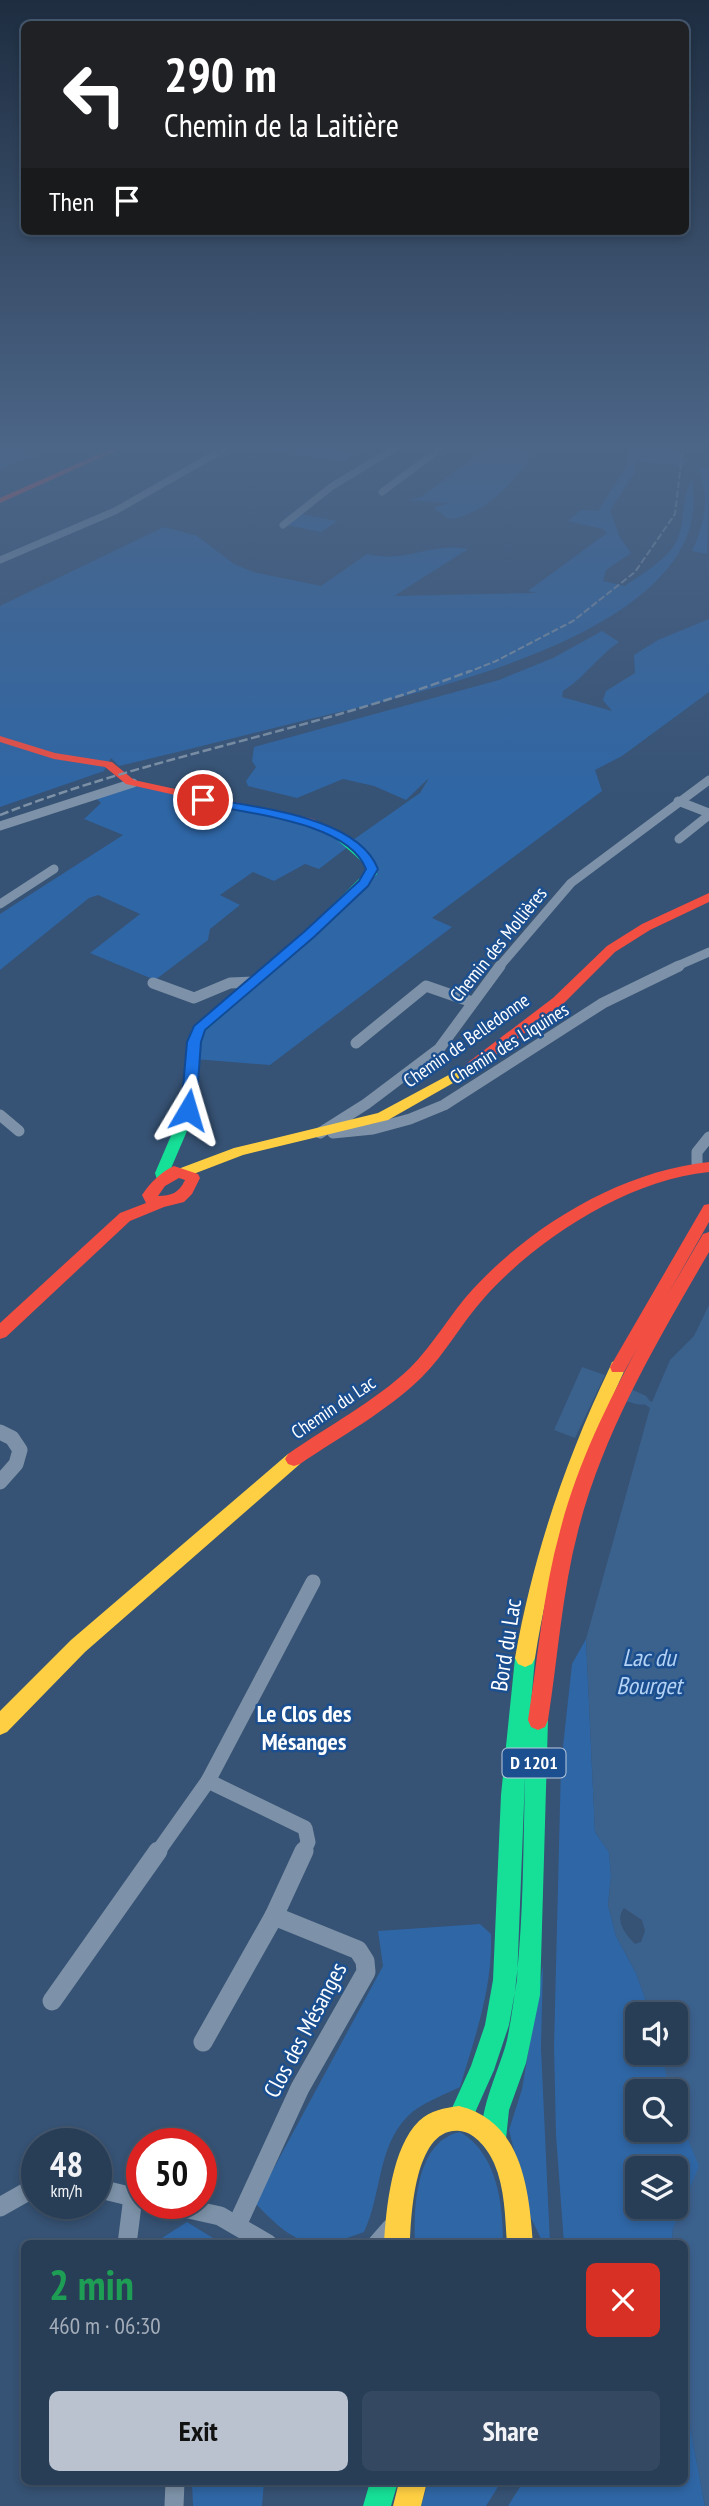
<!DOCTYPE html>
<html lang="en">
<head>
<meta charset="utf-8">
<style>
  :root { --surface:#283e57; --page:#344961; --text:#f1f3f6; --muted:#a5aeba; --line:#44576d; --accent:#b9c2ce }
  body { margin:0; font-family:"PT Sans Narrow",sans-serif; background:var(--page); color:var(--text); height:100vh; display:flex; flex-direction:column; font-size:26px; white-space:nowrap }
  * { box-sizing:border-box; margin:0 }
  p { font-size:23px; color:var(--muted) }
  .icon { flex:none; width:38px; height:38px; fill:none; stroke:currentColor; stroke-width:2; stroke-linecap:round; stroke-linejoin:round }
  .map { position:relative; flex:1; overflow:hidden }
  .panel { position:absolute; left:21px; top:2240px; width:667px; height:245px; display:flex; flex-direction:column; background:var(--surface); border-radius:10px; box-shadow:0 4px 10px #0003,0 0 0 2px var(--line) }
  .panel>* { flex:none }
  .top-card { position:absolute; left:21px; top:21px; width:668px; height:214px; border-radius:10px; box-shadow:0 4px 10px #0003,0 0 0 2px var(--line); background:#202124; color:#fff; overflow:hidden }
  .controls { position:absolute; left:625px; top:2002px; display:grid; gap:14px }
  .controls a { display:grid; place-items:center; width:63px; height:63px; border-radius:10px; background:var(--surface); box-shadow:0 4px 10px #0003,0 0 0 2px var(--line); font-size:35px }
  .speed { position:absolute; left:21px; top:2128px; display:flex; gap:14px; font-size:35px; font-weight:700; text-align:center }
  .speed>* { display:grid; place-content:center; width:91px; height:91px; border-radius:50%; background:var(--surface); box-shadow:0 4px 10px #0003,0 0 0 2px var(--line); line-height:1 }
  .speed small { font-size:18px; font-weight:400 }
  .speed .limit { border:10px solid #d22; background:#fff; color:#111 }
  .pin { position:absolute; display:grid; place-items:center; width:60px; height:60px; color:#fff; margin:-30px; border:4px solid #fff; border-radius:50%; box-shadow:0 2px 7px #0007 }
  .me { position:absolute; width:77px; margin:-38px; rotate:7deg; stroke-linejoin:round; filter:drop-shadow(0 0 5px #0008) }
  .turn { display:flex; align-items:center; gap:24px; height:147px; padding:0 28px; font-size:32px }
  .turn .icon { width:91px; height:91px; stroke-width:2.5 }
  .turn b { display:block; font-size:49px; line-height:60px }
  .then { display:flex; align-items:center; height:66px; padding:0 28px; background:#0003; gap:14px; font-size:26px }
  .round { display:grid; place-items:center; flex:none; width:74px; height:74px; border-radius:10px; background:var(--page) }
  .headline { display:flex; align-items:center; justify-content:space-between; height:119px; padding:0 28px }
  h1 { font-size:42px; font-weight:700; line-height:52px; color:#1e9e55 }
  .button { display:flex; gap:14px; margin-top:auto; padding:14px 28px }
  .button a { flex:1; height:80px; border-radius:10px; background:var(--accent); color:#111; font-size:28px; font-weight:700; line-height:80px; text-align:center }
  .button a+a { background:var(--page); color:var(--text) }
  .map>svg:first-child { display:block }
</style>
</head>
<body>
<div class="map">
<svg width="709" height="2506" viewBox="0 0 709 2506">
  <rect width="100%" height="100%" fill="#365274"/>
  <g fill="#2f66a5" fill-rule="evenodd">
    <polygon points="58,446 0,469 0,447"/>
    <polygon points="275,446 344,446 338,450 355,453 344,461 268,450"/>
    <path d="M490,446H527L530,458C514,483 481,516 449,519L434,508L449,503L409,500L421,497Z"/>
    <path d="M627,446H675L686,466L635,461L634,473L610,510L619,536L631,553L606,570L603,581L625,586C647,570 676,556 681,528C685,510 683,496 692,480C696,510 692,534 674,560C609,652 414,694 310,719C246,735 183,751 119,766L111,758L104,771L0,807V606L164,527L197,536L234,564L253,572L321,586L367,554C405,564 431,542 468,549L394,596L537,593L528,591L607,533L603,529L568,521L581,510L598,511L629,463Z"/>
    <path d="M699,467L709,470L707,554L692,551C706,521 709,499 699,467Z"/>
    <polygon points="299,514 337,521 321,532 287,525"/>
    <path d="M709,619V692L622,756L595,770L602,791L432,918L452,927L270,1065L194,1059L195,1035L374,875L349,846L319,869L305,864L274,881L253,872L220,895L240,905L210,929L208,940L155,980L90,953L140,914L98,895L89,898L0,970V914L123,835L84,819L101,803L92,794L133,783L286,816L350,842L420,793L429,778L406,800L374,786L343,779L297,798L248,786L246,781L256,767L252,761L254,747L499,680L553,658L602,631L619,642C597,657 586,676 563,691L562,697L612,711L603,700L606,691L635,673L634,655L658,640Z"/>
    <path d="M586,1639L595,1832L609,1852L611,1876L608,1905L616,1936L636,1973L651,2014H637V2053H676V2023L709,2226L673,2228L672,2243L564,2244L556,2135L554,2047L561,1765L572,1664ZM637,2091H676V2130H637ZM637,2168H676V2207H637Z"/>
    <path d="M480,1924L491,1934C493,1987 475,2037 460,2087C444,2095 421,2103 408,2116C377,2147 382,2194 364,2232C309,2253 295,2244 255,2203L383,1966L378,1931Z"/>
    <polygon points="543,1965 541,2048 550,2243 543,2243 531,2218 509,2130 522,2089"/>
    <path d="M460,2132C497,2153 503,2204 503,2243L415,2244C413,2207 416,2141 460,2132Z"/>
    <polygon points="187,2222 221,2243 154,2243"/>
    <polygon points="684,2395 705,2506 508,2506 523,2482 684,2482"/>
    <polygon points="192,2482 264,2482 262,2506 193,2506"/>
    <polygon points="428,2482 501,2482 486,2506 421,2506"/>
  </g>
  <g fill="#3b618d" fill-rule="evenodd">
    <path d="M709,1305V2506H705L684,2395V2244L672,2243L673,2228L699,2166L676,2111V2091H670L661,2053H676V2014H651L636,1973L616,1936L608,1905L611,1876L609,1852L595,1832L586,1639L650,1408L640,1401L642,1397L652,1402L670,1360L694,1336ZM624,1908L642,1920L645,1931L641,1942L635,1944C626,1935 614,1921 624,1908Z"/>
    <polygon points="582,1367 605,1375 575,1438 554,1430"/>
  </g>
  <g fill="none" stroke-linecap="round" stroke-linejoin="round">
    <path fill="#3b618d" fill-rule="evenodd" d="M616,1382L646,1396L649,1400L646,1404C635,1407 615,1397 608,1388L611,1384Z"/>
    <polygon fill="#3b618d" fill-rule="evenodd" points="45,446 60,446 34,458 0,464 0,458"/>
    <g stroke="#7d92a8" stroke-width="7">
      <polyline points="382,492 444,446"/>
      <polyline points="283,525 331,487 398,446"/>
      <polyline points="0,560 115,511 229,446"/>
    </g>
    <g stroke="#7d92a8" stroke-width="9">
      <polyline points="678,801 709,813"/>
      <polyline points="0,826 133,783"/>
      <polyline points="679,839 709,815"/>
      <polyline points="0,904 54,869"/>
      <polyline points="499,967 571,883 709,780"/>
      <polyline points="675,967 709,952"/>
    </g>
    <g stroke="#7d92a8" stroke-width="11">
      <polyline points="153,983 194,998 230,983 254,982"/>
      <polyline points="356,1043 426,986 472,1002"/>
      <polyline points="0,1115 19,1131"/>
      <polyline points="320,1133 366,1104 439,1049 500,966"/>
      <polyline points="333,1133 373,1129 410,1119 444,1105 603,1003 679,966"/>
      <polyline points="697,1163 697,1152 709,1137"/>
    </g>
    <g stroke="#7d92a8" stroke-width="15">
      <polyline points="0,1432 12,1438 20,1450 16,1464 0,1482"/>
      <polyline points="157,1853 208,1781"/>
      <polyline points="303,1853 308,1842 305,1828 208,1781 313,1582"/>
    </g>
    <g stroke="#7d92a8" stroke-width="19">
      <polyline points="52,2001 158,1851"/>
      <polyline points="203,2042 274,1916"/>
      <polyline points="96,2188 133,2197"/>
      <polyline points="162,2203 220,2216 268,2244"/>
      <polyline points="0,2207 37,2186"/>
      <polyline points="237,2225 300,2088 366,1972 365,1961 358,1950 274,1916 304,1851"/>
      <polyline points="127,2244 133,2197 142,2199"/>
      <polyline points="377,2244 391,2228"/>
      <polyline points="174,2506 175,2482"/>
    </g>
    <g fill="#16e098" fill-rule="evenodd">
      <path d="M334,830C351,835 377,855 377,874L314,937L205,1031L201,1042L196,1110L169,1173L170,1179L168,1183H158L155,1173L182,1110L187,1042L192,1029L306,931L365,873V865C353,853 341,843 328,833Z"/>
      <path d="M525,1649L532,1652L535,1658L530,1715L538,1710L545,1713L548,1720L540,1995L526,2063L509,2110L506,2139L503,2148L494,2151L485,2148C473,2119 500,2070 507,2040C526,1949 522,1847 526,1753L517,1980L509,2025L494,2070L469,2126L460,2129L451,2126L448,2117L471,2066L485,2025L493,1980L501,1795L515,1658L518,1652Z"/>
      <polygon points="370,2482 398,2482 391,2506 363,2506"/>
    </g>
    <g fill="#ffcf43" fill-rule="evenodd">
      <polygon points="471,1063 476,1064 478,1067 476,1070 388,1120 243,1155 183,1178 176,1173 178,1169 234,1148 378,1113"/>
      <path d="M618,1360L624,1362L626,1367C582,1461 551,1556 535,1658L532,1664L525,1667L518,1664L515,1658C533,1556 565,1461 610,1367L612,1362Z"/>
      <polygon points="294,1452 300,1454 303,1459 300,1464 85,1652 7,1732 0,1735 0,1711 71,1640 288,1454"/>
      <path d="M459,2106C522,2121 529,2189 533,2244H507C505,2217 505,2188 494,2163C489,2151 475,2132 460,2131C415,2126 411,2214 410,2244H384C386,2208 392,2147 419,2121C431,2110 444,2108 459,2106Z"/>
      <polygon points="399,2482 427,2482 421,2506 393,2506"/>
    </g>
    <g fill="#f24e42" fill-rule="evenodd">
      <polygon points="117,446 127,446 0,503 0,498"/>
      <polygon points="0,736 55,753 112,762 134,780 313,819 340,833 334,836 305,824 126,784 105,767 54,759 0,742"/>
      <polygon points="709,893 709,902 650,930 615,952 563,1004 476,1070 466,1070 464,1067 466,1064 553,998 607,946 642,924"/>
      <path d="M709,1162V1172C628,1180 538,1238 485,1297C462,1322 446,1353 422,1377C386,1412 341,1436 300,1464L294,1466L288,1464L285,1459L288,1454C328,1426 374,1402 410,1368C434,1344 450,1314 473,1289C532,1225 622,1171 709,1162Z"/>
      <path d="M174,1166L198,1174L200,1178L192,1194L184,1202L164,1207L130,1221L6,1337L0,1339V1323L120,1213L146,1203L142,1195C150,1183 162,1171 174,1166ZM179,1178L185,1180C179,1193 171,1196 158,1196L165,1186Z"/>
      <path d="M709,1204V1222L668,1294L703,1234L709,1232V1252C658,1340 604,1430 578,1531C562,1592 558,1657 548,1720L545,1727L538,1730L531,1727L528,1720C538,1657 543,1592 560,1531C577,1465 607,1404 639,1345L624,1372H612L610,1367L704,1205Z"/>
    </g>
    <polyline stroke="#7e92a7" stroke-width="2" stroke-dasharray="7 2.5" stroke-linecap="butt" points="466,673 496,661 573,621 635,572 675,514 683,446"/>
    <path stroke="#7e92a7" stroke-width="2.5" stroke-dasharray="9 3.5" stroke-linecap="butt" d="M0,815C153,755 317,730 470,671"/>
  </g>
  <linearGradient id="sky" x2="0" y2="1"><stop stop-color="#1e2d40"/><stop offset="0.56" stop-color="#4c6688"/><stop offset="1" stop-color="#4c6688" stop-opacity="0"/></linearGradient>
  <rect width="709" height="797" fill="url(#sky)"/>
  <path fill="#1a73e8" stroke="#114b97" stroke-width="2" d="M203,797C253,808 357,815 378,869L368,886L314,937L205,1030L201,1042L196,1110L188,1115L181,1110L187,1042L194,1026L305,931L359,881L366,869C348,821 243,813 199,803V798Z"/>
  <g text-anchor="middle" stroke-width="5" stroke-linejoin="round" paint-order="stroke">
    <rect fill="#1b4f8f" stroke="#bbcadd" stroke-width="2" x="502.5" y="1748.5" width="63" height="29" rx="5"/>
    <g font-size="18" font-weight="bold" fill="#fff">
      <text x="534" y="1769">D 1201</text>
    </g>
    <g font-size="19" fill="#fff" stroke="#1b4f8f">
      <text transform="translate(498 944) rotate(-51)" y="7">Chemin des Mollières</text>
      <text transform="translate(466 1040) rotate(-35)" y="7">Chemin de Belledonne</text>
      <text transform="translate(509 1043) rotate(-32)" y="7">Chemin des Liquines</text>
      <text transform="translate(333 1407) rotate(-34)" y="7">Chemin du Lac</text>
    </g>
    <g font-size="23" fill="#fff" stroke="#1b4f8f">
      <text transform="translate(506 1645) rotate(-81)" y="8">Bord du Lac</text>
      <text transform="translate(305 2030) rotate(-62)" y="8">Clos des Mésanges</text>
    </g>
    <g font-size="24" font-style="italic" fill="#b5d3f5" stroke="#1b4f8f">
      <text x="649" y="1666">Lac du<tspan x="649" dy="28">Bourget</tspan></text>
    </g>
    <g font-size="24" font-weight="bold" fill="#fff" stroke="#1b4f8f">
      <text x="304" y="1722">Le Clos des<tspan x="304" dy="28">Mésanges</tspan></text>
    </g>
  </g>
</svg>
<div class="controls">
<a><svg class="icon" aria-label="sound" viewBox="0 0 24 24"><path d="M4 9h4l5-4v14l-5-4H4zM17 9q2 3 0 6"/></svg></a>
<a><svg class="icon" aria-label="search" viewBox="0 0 24 24"><circle cx="10" cy="10" r="6"/><path d="M15 15l6 6"/></svg></a>
<a><svg class="icon" aria-label="layers" viewBox="0 0 24 24"><path d="M12 4l9 5-9 5-9-5zM3 14l9 5 9-5"/></svg></a>
</div>
<div class="speed"><div>48<small>km/h</small></div><div class="limit">50</div></div>
<div class="pin" style="left:203px;top:800px;background:#d93025"><svg class="icon" aria-label="arrive" viewBox="0 0 24 24"><path d="M6 21V4h12l-3 4 3 4H6"/></svg></div>
<svg class="me" style="left:188px;top:1110px" viewBox="-20 -20 40 40"><path d="M0-17L14 15 0 8-14 15z" fill="#1a73e8" stroke="#fff" stroke-width="4"/></svg>
<div class="top-card">
<div class="turn"><svg class="icon" aria-label="left" viewBox="0 0 24 24"><path d="M17 20v-9H6M10 6l-5 5 5 5"/></svg><div><b>290 m</b>Chemin de la Laitière</div></div>
<div class="then">Then<svg class="icon" aria-label="arrive" viewBox="0 0 24 24"><path d="M6 21V4h12l-3 4 3 4H6"/></svg></div>
</div>
<section class="panel">
<div class="headline"><div><h1>2 min</h1><p>460 m · 06:30</p></div><a class="round" style="background:#d93025;color:#fff"><svg class="icon" aria-label="close" viewBox="0 0 24 24"><path d="M6 6l12 12M18 6L6 18"/></svg></a></div>
<div class="button"><a>Exit</a><a>Share</a></div>
</section>
</div>
</body>
</html>
